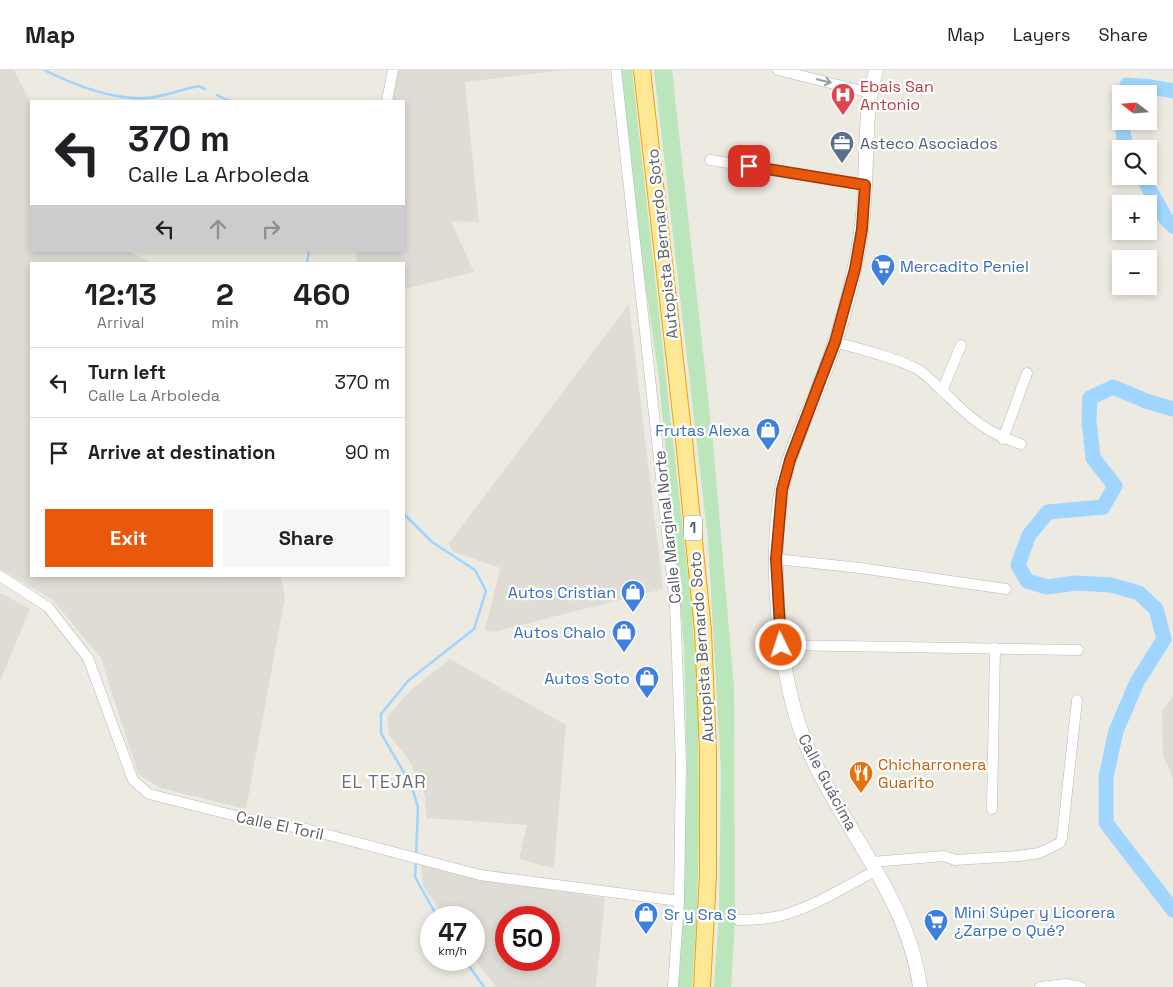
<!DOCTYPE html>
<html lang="en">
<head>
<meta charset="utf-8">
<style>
  :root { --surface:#fff; --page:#f6f6f6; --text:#202124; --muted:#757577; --line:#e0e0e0; --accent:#ea580c }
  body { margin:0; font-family:"Space Grotesk",sans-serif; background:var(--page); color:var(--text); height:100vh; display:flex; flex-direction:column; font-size:19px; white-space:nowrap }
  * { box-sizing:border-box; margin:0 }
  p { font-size:16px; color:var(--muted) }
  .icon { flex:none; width:28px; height:28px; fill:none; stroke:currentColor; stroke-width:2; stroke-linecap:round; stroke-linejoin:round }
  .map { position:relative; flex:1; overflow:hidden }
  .details { position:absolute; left:30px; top:192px; width:375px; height:315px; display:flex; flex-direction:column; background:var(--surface); border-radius:0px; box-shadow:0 2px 8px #0003 }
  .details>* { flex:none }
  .banner { position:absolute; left:30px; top:30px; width:375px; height:152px; border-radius:0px; box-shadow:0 2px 8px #0003; background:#fff; color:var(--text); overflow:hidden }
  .needle { width:32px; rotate:287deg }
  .fabs { position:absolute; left:1112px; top:15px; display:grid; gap:10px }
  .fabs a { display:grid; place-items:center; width:45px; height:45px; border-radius:0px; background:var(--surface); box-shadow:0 2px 8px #0003; font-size:25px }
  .speed { position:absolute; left:420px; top:836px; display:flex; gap:10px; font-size:25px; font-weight:700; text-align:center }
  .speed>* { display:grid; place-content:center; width:65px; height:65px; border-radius:50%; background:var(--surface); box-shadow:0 2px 8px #0003; line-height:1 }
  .speed small { font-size:12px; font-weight:400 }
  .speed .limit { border:8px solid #d22; background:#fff; color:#111 }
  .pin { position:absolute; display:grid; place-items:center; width:42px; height:42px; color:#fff; margin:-21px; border-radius:10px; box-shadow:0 2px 8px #0006 }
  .me { position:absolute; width:55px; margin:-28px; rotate:356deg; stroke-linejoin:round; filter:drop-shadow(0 0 4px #0008) }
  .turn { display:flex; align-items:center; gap:18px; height:105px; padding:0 15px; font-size:22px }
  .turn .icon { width:65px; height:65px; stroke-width:2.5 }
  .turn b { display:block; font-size:35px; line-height:42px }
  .lanes { display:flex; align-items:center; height:48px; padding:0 15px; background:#0003; justify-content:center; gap:25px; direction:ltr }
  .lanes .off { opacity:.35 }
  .eta { display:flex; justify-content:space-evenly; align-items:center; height:85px; text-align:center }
  .eta b { font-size:30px; font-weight:600; line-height:35px }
  .primary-button { display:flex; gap:10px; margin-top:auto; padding:10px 15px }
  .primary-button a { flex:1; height:58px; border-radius:0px; background:var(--accent); color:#fff; font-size:20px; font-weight:600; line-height:58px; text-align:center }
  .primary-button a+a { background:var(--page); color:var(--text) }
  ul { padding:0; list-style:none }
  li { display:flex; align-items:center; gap:15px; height:70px; padding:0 15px; border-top:1px solid var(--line) }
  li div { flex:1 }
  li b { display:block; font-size:19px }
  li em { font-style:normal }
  header { display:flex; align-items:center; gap:30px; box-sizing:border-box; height:70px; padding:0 25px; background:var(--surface); border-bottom:1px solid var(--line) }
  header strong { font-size:24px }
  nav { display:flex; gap:28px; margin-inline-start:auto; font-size:18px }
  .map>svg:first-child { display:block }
</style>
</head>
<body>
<header>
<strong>Map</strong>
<nav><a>Map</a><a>Layers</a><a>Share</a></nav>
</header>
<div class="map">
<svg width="1173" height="917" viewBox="0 0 1173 917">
  <rect width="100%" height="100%" fill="#edeae1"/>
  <g fill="#dedcd5" fill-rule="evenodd">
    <polygon points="0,0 14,0 31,33 31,181 128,181 154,194 31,194 31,506 281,506 285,527 246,739 160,718 138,704 101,588 52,529 0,499"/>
    <polygon points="398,0 564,0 465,12 479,152 451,151 474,202 404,219 404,194 357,194 356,181 404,181 404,31 392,31"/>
    <polygon points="629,234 663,519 493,562 485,560 500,498 452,481 449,473"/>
    <polygon points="0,523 30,539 0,611"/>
    <polygon points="450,589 566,655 554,798 519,789 527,755 426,748 425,726 409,690 389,665 387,647 411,620"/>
    <polygon points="1173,626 1173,709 1163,685 1162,641"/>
    <path d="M421,794L507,813L605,828L596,917H496L474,888V848L445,847L423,816ZM506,848H549V890H506Z"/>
  </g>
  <g fill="#bbe6bc">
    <polygon points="621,0 632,0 692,543 698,640 699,756 697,843 692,917 678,917 683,829 687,701 684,576 659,309 640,177"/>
    <polygon points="654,0 672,0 713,373 734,618 735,853 731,917 714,917 719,842 721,701 708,470"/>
  </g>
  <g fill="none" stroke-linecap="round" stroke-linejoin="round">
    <g stroke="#9fd5ff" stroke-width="2.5">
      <path d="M44,0C74,15 111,30 145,28C160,28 183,19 198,16L205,19"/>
      <polyline points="217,25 229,31"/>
      <polyline points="307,194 309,181"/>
      <polyline points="404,444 432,472 475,500 486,521 474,559 408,611 381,644 381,663 411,715 418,737 416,786"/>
      <polyline points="416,792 415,807 438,848"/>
      <polyline points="465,890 484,917"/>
    </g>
    <g stroke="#9fd5ff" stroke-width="15">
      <polyline points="1124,24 1127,15 1152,17 1173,21"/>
      <polyline points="1121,31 1119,37 1126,79"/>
      <polyline points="1142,106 1166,149 1173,156"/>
      <polyline points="1173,339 1146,331 1113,317 1090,328 1089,351 1093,388 1115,416 1103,437 1048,442 1029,465 1018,495 1027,511 1047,517 1076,513 1111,515 1139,523 1156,539 1164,569 1137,612 1116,661 1106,707 1106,753 1173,840"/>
    </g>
    <defs>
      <g id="minor">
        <polyline points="616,0 675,534 681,692 679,831 673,917"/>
        <polyline points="778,0 870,23"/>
        <polyline points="387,31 393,0"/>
        <polyline points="710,90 865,115"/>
        <path d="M835,272C859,279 898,288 919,300C929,307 939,318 948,326C971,349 989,364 1021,374"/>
        <polyline points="942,321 961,275"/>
        <polyline points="1003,369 1027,303"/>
        <polyline points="776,489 860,498 1006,519"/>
        <polyline points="0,506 48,537 88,588 133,710 149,724 252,750 306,759 480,805 679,831"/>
        <polyline points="781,575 1078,580"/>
        <polyline points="992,739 995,578"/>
        <polyline points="872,792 944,786 955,790 1019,786 1039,783 1060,773 1062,768 1077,630"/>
        <path d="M738,850C752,850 766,849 780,846C814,837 846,816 877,800"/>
        <polyline points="1040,917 1066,914 1081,917"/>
      </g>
      <path id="secondary" d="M876,0C865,39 867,75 865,115C864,142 861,169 855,196C847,238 833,282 817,321C806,348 793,374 786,402C768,468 776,576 795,642C822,740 906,813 920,917"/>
      <polyline id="trunk" points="642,0 684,370 703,561 708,681 708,805 702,917"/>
    </defs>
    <use href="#minor" stroke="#b6b9be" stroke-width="11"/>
    <use href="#secondary" stroke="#b7bac0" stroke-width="15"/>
    <use href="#trunk" stroke="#eea400" stroke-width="18"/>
    <use href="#minor" stroke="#fff" stroke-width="10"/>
    <use href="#secondary" stroke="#fff" stroke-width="14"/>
    <use href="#trunk" stroke="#ffe895" stroke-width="16"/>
  </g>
  <defs><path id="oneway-shaft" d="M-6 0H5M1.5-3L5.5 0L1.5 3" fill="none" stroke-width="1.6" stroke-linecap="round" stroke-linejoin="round" transform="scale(1.25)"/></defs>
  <use stroke="#9b9ea1" href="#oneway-shaft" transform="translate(824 11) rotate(14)"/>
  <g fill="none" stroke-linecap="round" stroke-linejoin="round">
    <defs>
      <polyline id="route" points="749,96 865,115 862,159 855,199 835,272 790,390 782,420 776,489 781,575"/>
    </defs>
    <use href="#route" stroke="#983908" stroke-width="12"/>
    <use href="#route" stroke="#ea580c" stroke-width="9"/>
  </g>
  <defs>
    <symbol id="hospital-pin" viewBox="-11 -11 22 30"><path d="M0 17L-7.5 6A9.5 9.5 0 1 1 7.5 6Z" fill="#e0444e" stroke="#fff"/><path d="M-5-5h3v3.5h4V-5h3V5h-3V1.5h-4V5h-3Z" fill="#fff"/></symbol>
    <symbol id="office-pin" viewBox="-11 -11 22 30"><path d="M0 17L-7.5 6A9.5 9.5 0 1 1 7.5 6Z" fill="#5c6f8a" stroke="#fff"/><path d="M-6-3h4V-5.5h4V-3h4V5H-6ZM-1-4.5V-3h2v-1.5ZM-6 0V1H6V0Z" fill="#fff"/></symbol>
    <symbol id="supermarket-pin" viewBox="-11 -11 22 30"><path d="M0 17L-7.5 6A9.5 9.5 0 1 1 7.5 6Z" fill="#3f7fe0" stroke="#fff"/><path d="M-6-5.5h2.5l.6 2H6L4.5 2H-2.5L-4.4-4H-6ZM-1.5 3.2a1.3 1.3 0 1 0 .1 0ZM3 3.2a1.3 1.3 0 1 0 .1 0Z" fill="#fff"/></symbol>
    <symbol id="shop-pin" viewBox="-11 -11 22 30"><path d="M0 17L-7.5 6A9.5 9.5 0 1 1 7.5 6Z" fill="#3f7fe0" stroke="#fff"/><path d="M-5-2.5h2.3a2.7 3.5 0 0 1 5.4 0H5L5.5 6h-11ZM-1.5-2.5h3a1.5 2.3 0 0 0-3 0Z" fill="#fff"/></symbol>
    <symbol id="restaurant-pin" viewBox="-11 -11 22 30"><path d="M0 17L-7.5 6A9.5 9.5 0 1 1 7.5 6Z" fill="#e8710a" stroke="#fff"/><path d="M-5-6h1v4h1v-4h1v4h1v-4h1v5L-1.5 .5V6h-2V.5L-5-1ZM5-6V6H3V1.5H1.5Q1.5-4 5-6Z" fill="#fff"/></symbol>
  </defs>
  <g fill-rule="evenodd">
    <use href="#hospital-pin" x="829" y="11" width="28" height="38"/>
    <use href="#office-pin" x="828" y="59" width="28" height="38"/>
    <use href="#supermarket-pin" x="869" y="182" width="28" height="38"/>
    <use href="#shop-pin" x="754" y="346" width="28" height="38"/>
    <use href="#shop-pin" x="619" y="508" width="28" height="38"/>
    <use href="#shop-pin" x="610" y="548" width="28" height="38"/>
    <use href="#shop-pin" x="633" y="594" width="28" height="38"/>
    <use href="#restaurant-pin" x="847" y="689" width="28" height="38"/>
    <use href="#shop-pin" x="632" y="830" width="28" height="38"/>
    <use href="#supermarket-pin" x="922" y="837" width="28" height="38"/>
  </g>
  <g text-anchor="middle" stroke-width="4.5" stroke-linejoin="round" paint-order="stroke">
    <rect fill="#fff" stroke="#8b8e92" stroke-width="1" x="684" y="445.5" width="18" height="25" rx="4"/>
    <g font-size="15" font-weight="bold" fill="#595d63">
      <text x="693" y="463">1</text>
    </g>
    <g font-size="16" fill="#be3a42" stroke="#fff" text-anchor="start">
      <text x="860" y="22">Ebais San<tspan x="860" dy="18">Antonio</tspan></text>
    </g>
    <g font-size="16" fill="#4e5e75" stroke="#fff" text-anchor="start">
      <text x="860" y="79">Asteco Asociados</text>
    </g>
    <g font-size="16" fill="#595d63" stroke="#fff">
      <text transform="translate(662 174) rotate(-96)" y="6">Autopista Bernardo Soto</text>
      <text transform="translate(667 457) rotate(-96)" y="6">Calle Marginal Norte</text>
      <text transform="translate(701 577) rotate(-94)" y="6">Autopista Bernardo Soto</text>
      <text transform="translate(828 712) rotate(62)" y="6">Calle Guácima</text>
      <text transform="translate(280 755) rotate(12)" y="6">Calle El Toril</text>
    </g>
    <g font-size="16" fill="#366cbe" stroke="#fff" text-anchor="end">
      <text x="900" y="202" text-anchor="start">Mercadito Peniel</text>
      <text x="750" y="366">Frutas Alexa</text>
      <text x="616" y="528">Autos Cristian</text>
      <text x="606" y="568">Autos Chalo</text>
      <text x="630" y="614">Autos Soto</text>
      <text x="954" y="848" text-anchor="start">Mini Súper y Licorera<tspan x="954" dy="18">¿Zarpe o Qué?</tspan></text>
      <text x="664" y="850" text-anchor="start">Sr y Sra S</text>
    </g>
    <g font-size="16" fill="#c56008" stroke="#fff" text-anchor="start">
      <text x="878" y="700">Chicharronera<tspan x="878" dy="18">Guarito</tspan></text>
    </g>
    <g font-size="18" letter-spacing="1" fill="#6a6f75" stroke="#fff">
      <text x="384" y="718">EL TEJAR</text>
    </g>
  </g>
</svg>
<div class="fabs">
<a><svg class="needle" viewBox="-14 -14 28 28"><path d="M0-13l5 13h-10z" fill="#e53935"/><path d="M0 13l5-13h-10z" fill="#757577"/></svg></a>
<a><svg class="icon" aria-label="search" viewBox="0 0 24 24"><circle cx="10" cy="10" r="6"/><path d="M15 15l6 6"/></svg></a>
<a>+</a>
<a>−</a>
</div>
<div class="speed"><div>47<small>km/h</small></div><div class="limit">50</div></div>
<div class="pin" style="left:749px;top:96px;background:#d93025"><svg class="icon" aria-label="arrive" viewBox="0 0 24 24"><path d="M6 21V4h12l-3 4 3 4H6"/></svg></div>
<svg class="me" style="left:781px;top:575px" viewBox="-20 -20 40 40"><circle r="17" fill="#ea580c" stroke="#fff" stroke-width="3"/><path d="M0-11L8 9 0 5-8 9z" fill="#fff"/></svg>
<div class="banner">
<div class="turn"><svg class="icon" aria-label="left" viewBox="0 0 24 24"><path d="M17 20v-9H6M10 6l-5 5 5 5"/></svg><div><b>370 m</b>Calle La Arboleda</div></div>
<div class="lanes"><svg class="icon" aria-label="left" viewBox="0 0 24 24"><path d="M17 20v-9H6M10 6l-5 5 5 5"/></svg><svg class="icon off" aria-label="ahead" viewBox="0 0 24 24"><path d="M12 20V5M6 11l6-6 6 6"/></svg><svg class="icon off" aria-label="right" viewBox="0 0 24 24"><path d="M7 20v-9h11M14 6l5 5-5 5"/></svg></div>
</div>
<section class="details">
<div class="eta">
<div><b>12:13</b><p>Arrival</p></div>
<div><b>2</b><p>min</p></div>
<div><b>460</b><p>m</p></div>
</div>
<ul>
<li><svg class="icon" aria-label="left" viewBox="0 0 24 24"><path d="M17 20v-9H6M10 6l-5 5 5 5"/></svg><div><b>Turn left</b><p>Calle La Arboleda</p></div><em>370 m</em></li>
<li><svg class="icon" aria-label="arrive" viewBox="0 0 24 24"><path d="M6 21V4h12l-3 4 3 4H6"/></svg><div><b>Arrive at destination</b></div><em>90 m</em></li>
</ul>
<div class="primary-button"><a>Exit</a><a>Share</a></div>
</section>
</div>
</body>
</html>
